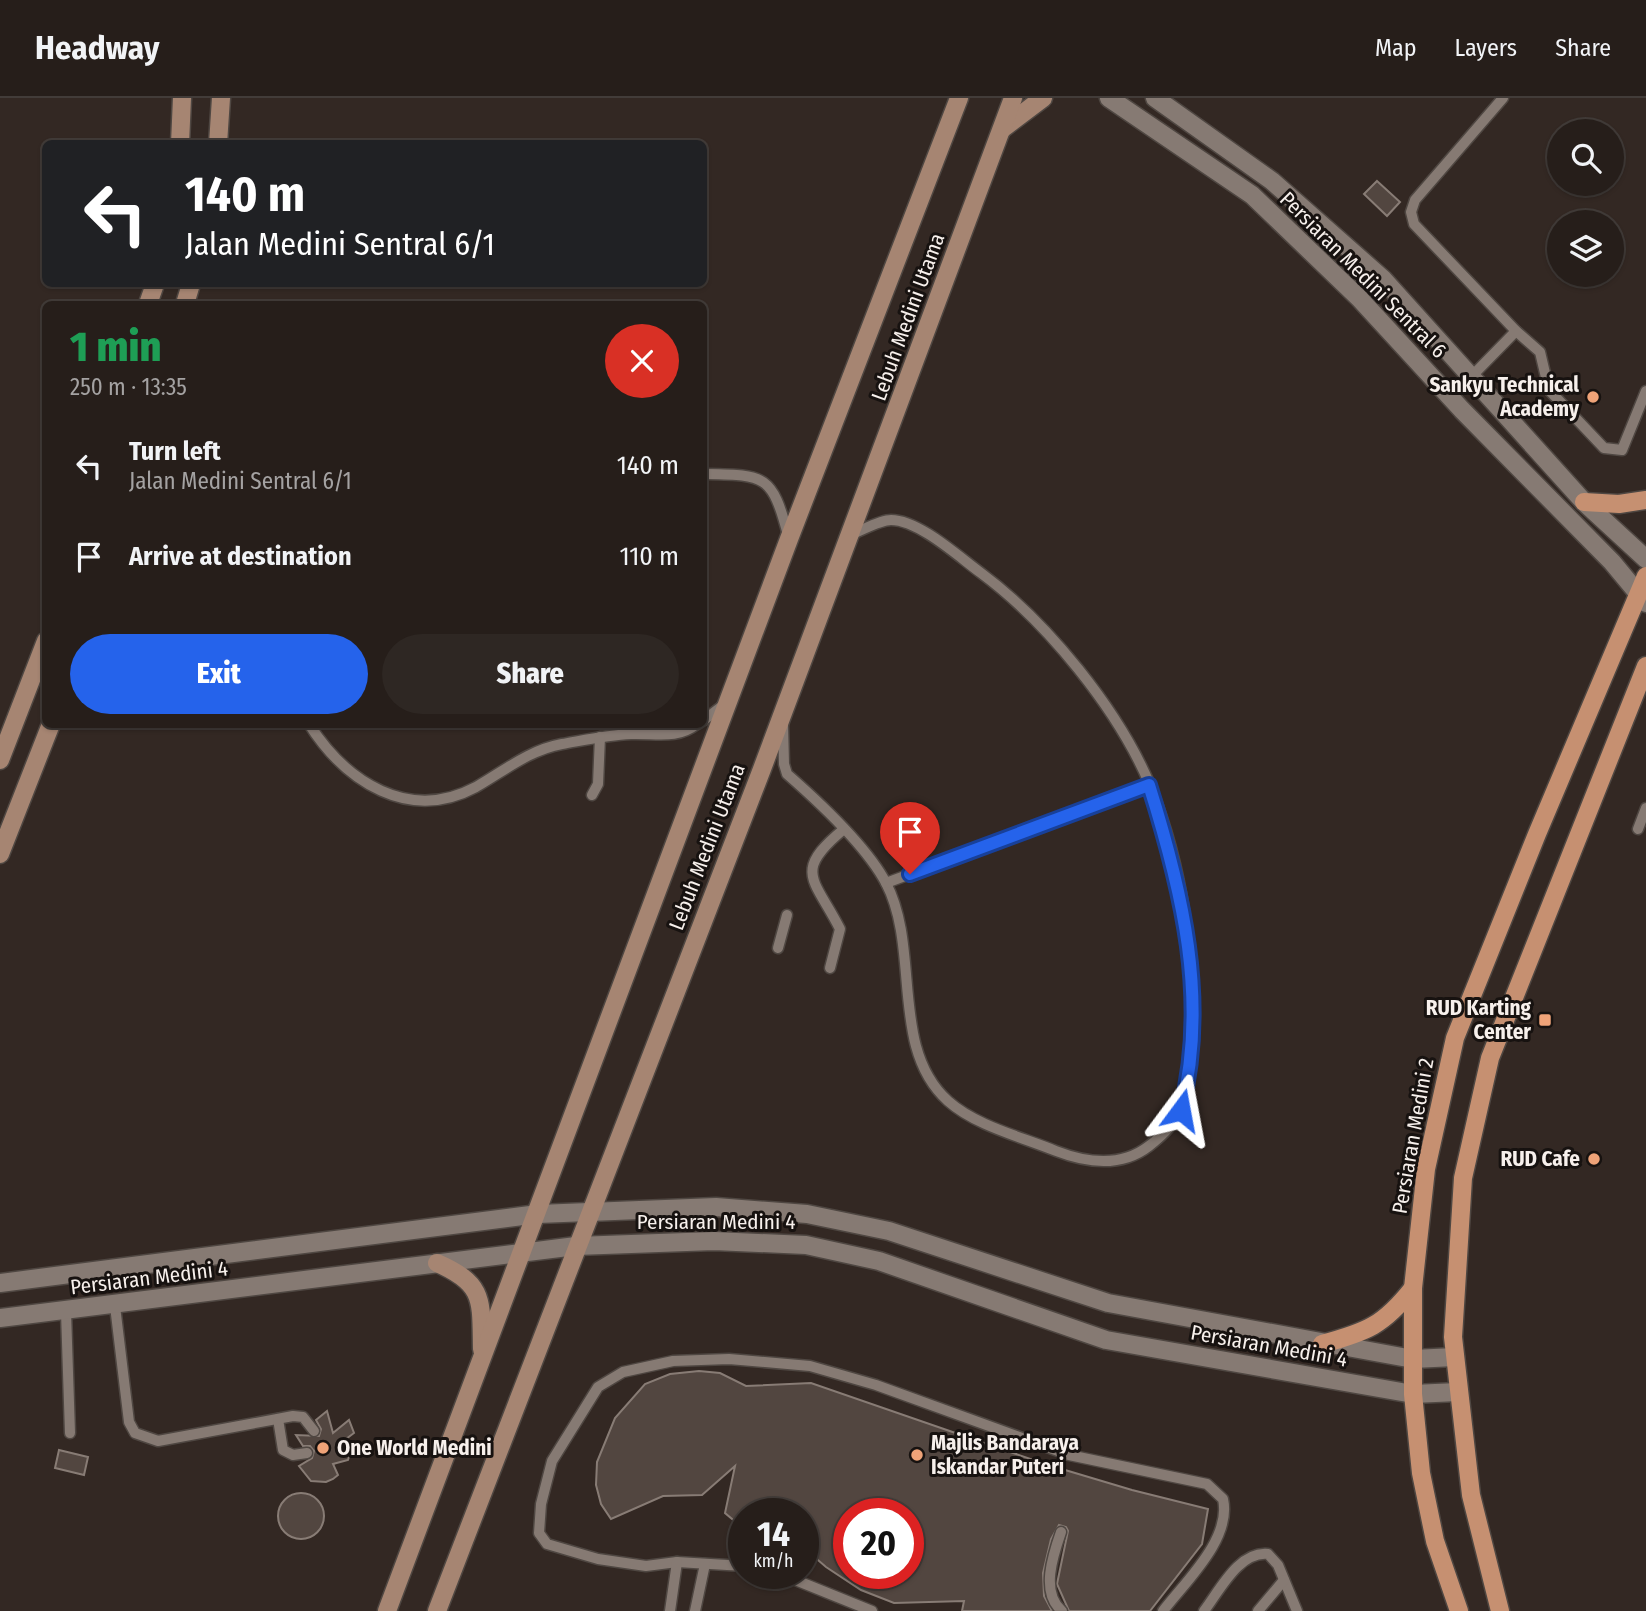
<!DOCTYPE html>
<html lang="en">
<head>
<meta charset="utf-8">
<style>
  :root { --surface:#261e1a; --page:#2e2723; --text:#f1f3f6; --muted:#a4a2a2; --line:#423c39; --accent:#2563eb }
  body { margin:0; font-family:"Fira Sans Condensed",sans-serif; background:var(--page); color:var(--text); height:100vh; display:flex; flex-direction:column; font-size:26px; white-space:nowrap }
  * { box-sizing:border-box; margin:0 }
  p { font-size:23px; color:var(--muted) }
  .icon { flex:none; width:38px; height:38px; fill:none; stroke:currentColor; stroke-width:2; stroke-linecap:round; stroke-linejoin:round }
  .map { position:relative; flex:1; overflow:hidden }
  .side { position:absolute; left:42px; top:203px; width:665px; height:427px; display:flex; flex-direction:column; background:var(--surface); border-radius:10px; box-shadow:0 2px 5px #0004,0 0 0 2px var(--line) }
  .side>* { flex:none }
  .guide { position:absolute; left:42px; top:42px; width:665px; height:147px; border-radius:10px; box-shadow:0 2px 5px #0004,0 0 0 2px var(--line); background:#202124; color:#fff; overflow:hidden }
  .fabs { position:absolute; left:1547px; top:21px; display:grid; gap:14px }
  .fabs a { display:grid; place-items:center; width:77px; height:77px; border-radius:50%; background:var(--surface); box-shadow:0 2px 5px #0004,0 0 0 2px var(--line); font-size:35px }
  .speed { position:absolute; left:728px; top:1400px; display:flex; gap:14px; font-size:35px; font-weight:700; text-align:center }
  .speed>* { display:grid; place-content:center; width:91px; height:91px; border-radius:50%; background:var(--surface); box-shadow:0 2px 5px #0004,0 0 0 2px var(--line); line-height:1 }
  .speed small { font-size:18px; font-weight:400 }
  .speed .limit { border:10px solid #d22; background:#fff; color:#111 }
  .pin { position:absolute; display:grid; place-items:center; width:60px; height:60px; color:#fff; margin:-72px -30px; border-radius:50% 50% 50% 0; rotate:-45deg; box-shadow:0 0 7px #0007 }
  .pin .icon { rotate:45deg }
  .me { position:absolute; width:77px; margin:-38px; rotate:13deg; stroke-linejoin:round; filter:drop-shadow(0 0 5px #0008) }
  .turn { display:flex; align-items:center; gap:24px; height:147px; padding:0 28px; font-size:32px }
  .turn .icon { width:91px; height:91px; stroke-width:2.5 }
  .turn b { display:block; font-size:49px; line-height:60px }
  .round { display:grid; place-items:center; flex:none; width:74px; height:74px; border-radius:37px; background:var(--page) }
  .overview { display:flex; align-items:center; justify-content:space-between; height:119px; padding:0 28px }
  h1 { font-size:42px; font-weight:800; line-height:52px; color:#1e9e55 }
  .action { display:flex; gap:14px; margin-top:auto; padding:14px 28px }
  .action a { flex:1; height:80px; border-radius:42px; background:var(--accent); color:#fff; font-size:28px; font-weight:800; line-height:80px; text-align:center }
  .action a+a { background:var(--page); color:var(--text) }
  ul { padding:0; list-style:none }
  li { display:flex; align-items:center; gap:21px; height:91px; padding:0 28px }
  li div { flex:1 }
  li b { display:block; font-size:26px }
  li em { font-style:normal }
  header { display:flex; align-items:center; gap:42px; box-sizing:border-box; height:98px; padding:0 35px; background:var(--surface); border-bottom:2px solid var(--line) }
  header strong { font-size:33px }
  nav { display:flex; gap:38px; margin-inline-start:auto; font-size:24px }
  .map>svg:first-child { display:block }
</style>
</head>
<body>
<header>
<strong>Headway</strong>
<nav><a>Map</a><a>Layers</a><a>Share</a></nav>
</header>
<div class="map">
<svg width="1646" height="1513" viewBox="0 0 1646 1513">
  <rect width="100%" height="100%" fill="#332823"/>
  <g fill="#524640" stroke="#887c75" stroke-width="2" fill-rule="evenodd">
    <polygon points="1377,83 1400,104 1387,118 1364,96"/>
    <path d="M699,1273L720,1275L746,1288L811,1285L1045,1366L1132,1392L1208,1411L1202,1446L1150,1513H1069L1057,1486L1068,1433L1066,1429L1059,1427L1051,1441L1043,1475L1044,1498L1052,1513H962L964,1503L894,1505L861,1492L826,1469L803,1449V1416H775L771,1406L763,1403L759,1416H744V1431L725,1415L735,1368L702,1397L663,1398L611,1421L601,1406L596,1387L597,1364L615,1320L645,1286L670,1276ZM849,1416H908V1475H849Z"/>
    <polygon points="327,1313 333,1335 349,1322 354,1335 342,1344 350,1355 348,1362 333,1366 338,1377 333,1381 326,1384 311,1383 299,1368 312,1360 314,1353 310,1348 303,1348 296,1337 319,1338 321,1331 316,1322"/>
    <polygon points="59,1352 88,1359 84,1377 55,1370"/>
    <circle cx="301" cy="1418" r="23"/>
  </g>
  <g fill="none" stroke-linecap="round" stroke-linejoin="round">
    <defs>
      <g id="lane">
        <polyline points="1503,0 1415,102 1411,114 1414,126 1516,233 1540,254 1549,292 1604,350 1622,352 1646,293"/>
        <polyline points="1471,279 1516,233"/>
        <path d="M704,376C765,377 772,376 788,437"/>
        <polyline points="704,622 725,606"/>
        <path d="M309,626C346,684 409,725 476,689C504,673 529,652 562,646C585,642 607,637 631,636C656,635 676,642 697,626"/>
        <path d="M783,626L784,666L787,676C819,704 866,747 886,785C921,852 889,950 948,1003C976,1028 1022,1039 1056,1053C1087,1065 1122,1069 1149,1048C1162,1038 1175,1026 1181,1011C1189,992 1189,969 1190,949C1196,862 1183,769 1150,687C1118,611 1047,524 981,475C959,459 919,422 891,422C880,422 863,432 852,436"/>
        <polyline points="592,697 598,686 600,639"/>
        <polyline points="1638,731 1646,710"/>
        <polyline points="886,785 1149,687"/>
        <polyline points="778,850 787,817"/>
        <path d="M830,870L840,831C814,780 792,774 844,731"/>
        <polyline points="115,1208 129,1324 135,1335 158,1343 293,1318 303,1319 314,1333"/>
        <polyline points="66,1214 70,1335"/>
        <polyline points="278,1321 283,1352 293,1357 307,1355"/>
        <polyline points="766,1411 767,1416"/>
        <path d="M1061,1434C1053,1457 1040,1495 1062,1513"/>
        <path d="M744,1468L677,1464L646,1468L598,1461L547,1446L539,1435L541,1406L552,1363L598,1289L623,1274L673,1263L729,1261L810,1268L876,1287L1069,1357L1207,1386L1223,1401C1232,1441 1185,1484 1163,1513"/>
        <polyline points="778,1475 872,1513"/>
        <polyline points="670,1513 677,1464"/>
        <polyline points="695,1513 705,1466"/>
        <path d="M1204,1513C1220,1492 1239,1453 1268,1456L1278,1467L1297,1513"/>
        <polyline points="1258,1513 1284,1482"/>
      </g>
      <g id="street">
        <polyline points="1109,0 1252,97 1359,200 1462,312 1612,464 1646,505"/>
        <polyline points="1155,0 1272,83 1383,181 1584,404 1646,461"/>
        <polyline points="0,1185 538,1116 716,1109 807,1116 889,1133 1108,1205 1413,1261 1455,1259"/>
        <polyline points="0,1220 576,1148 714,1143 806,1147 879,1163 1106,1242 1413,1296 1458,1294"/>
      </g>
      <g id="secondary">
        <polyline points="1002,31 1043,0"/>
        <polyline points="180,46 182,0"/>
        <polyline points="218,46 221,0"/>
        <polyline points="148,206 155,186"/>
        <polyline points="185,206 191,186"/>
        <polyline points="0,662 46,543"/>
        <polyline points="0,756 51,626"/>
        <path d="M437,1165C485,1186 481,1202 482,1251"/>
        <polyline points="387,1513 789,441 959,0"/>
        <polyline points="437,1513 762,671 1013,0"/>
      </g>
      <g id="primary">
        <polyline points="1584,404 1619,406 1646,402"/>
        <path d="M1322,1246C1367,1234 1384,1227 1413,1190"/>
        <polyline points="1459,1513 1435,1443 1421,1375 1413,1296 1413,1190 1426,1071 1455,940 1537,736 1646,478"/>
        <polyline points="1500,1513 1471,1397 1453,1239 1463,1080 1490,960 1646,568"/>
      </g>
    </defs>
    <use href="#lane" stroke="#4f4742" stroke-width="13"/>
    <use href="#street" stroke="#4f4742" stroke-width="21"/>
    <use href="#secondary" stroke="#4f4742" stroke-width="21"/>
    <use href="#primary" stroke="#4f4742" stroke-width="21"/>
    <use href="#lane" stroke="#867a73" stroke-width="10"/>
    <use href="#street" stroke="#867a73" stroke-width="18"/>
    <use href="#secondary" stroke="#a68572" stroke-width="18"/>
    <use href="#primary" stroke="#c69071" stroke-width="18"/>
  </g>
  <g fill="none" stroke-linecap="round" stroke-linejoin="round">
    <defs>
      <path id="route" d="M910,776L1149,687C1182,792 1209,902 1181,1012"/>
    </defs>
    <use href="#route" stroke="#184099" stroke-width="18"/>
    <use href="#route" stroke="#2563eb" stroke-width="12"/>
  </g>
  <g fill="#efa378" stroke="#171210" stroke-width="2.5">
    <circle cx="1593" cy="299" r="7"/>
    <rect x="1538" y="915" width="14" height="14" rx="3.5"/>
    <circle cx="1594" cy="1061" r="7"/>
    <circle cx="323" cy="1350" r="7"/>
    <circle cx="917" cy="1357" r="7"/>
  </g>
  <g text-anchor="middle" stroke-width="6" stroke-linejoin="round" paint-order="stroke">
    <g font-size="21" fill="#f7f0ec" stroke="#171210">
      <text transform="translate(1363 177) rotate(45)" y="7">Persiaran Medini Sentral 6</text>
      <text transform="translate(908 219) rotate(-70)" y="7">Lebuh Medini Utama</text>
      <text transform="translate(707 749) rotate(-69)" y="7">Lebuh Medini Utama</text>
      <text transform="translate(1413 1038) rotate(-80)" y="7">Persiaran Medini 2</text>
      <text x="716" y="1131">Persiaran Medini 4</text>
      <text transform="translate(149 1180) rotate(-7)" y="7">Persiaran Medini 4</text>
      <text transform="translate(1269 1248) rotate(10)" y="7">Persiaran Medini 4</text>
    </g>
    <g font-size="21" font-weight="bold" fill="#f7f0ec" stroke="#171210" text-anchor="end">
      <text x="1579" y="294">Sankyu Technical<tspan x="1579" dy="24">Academy</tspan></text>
      <text x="1531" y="917">RUD Karting<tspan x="1531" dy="24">Center</tspan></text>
      <text x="1580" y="1068">RUD Cafe</text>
      <text x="931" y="1352" text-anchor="start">Majlis Bandaraya<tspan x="931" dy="24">Iskandar Puteri</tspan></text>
      <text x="337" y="1357" text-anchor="start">One World Medini</text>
    </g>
  </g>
</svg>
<div class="fabs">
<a><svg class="icon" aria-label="search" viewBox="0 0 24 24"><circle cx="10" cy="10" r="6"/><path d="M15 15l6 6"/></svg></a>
<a><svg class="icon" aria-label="layers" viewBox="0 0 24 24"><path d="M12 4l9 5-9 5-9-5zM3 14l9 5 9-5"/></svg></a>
</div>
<div class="speed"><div>14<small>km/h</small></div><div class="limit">20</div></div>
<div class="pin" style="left:910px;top:776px;background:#d93025"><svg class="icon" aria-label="arrive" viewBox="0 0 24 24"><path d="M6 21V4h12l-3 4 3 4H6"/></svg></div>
<svg class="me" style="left:1181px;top:1012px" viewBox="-20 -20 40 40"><path d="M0-17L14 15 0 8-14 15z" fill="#2563eb" stroke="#fff" stroke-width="4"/></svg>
<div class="guide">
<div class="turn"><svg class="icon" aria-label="left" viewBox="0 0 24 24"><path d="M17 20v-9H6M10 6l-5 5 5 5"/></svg><div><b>140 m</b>Jalan Medini Sentral 6/1</div></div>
</div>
<section class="side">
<div class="overview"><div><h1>1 min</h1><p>250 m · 13:35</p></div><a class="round" style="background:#d93025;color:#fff"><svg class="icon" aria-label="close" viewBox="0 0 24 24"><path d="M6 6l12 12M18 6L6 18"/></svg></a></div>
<ul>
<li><svg class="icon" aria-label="left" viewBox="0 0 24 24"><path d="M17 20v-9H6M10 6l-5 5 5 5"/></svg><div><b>Turn left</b><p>Jalan Medini Sentral 6/1</p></div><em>140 m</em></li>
<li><svg class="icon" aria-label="arrive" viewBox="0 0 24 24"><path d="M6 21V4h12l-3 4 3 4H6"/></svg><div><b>Arrive at destination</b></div><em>110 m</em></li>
</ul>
<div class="action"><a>Exit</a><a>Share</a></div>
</section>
</div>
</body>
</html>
